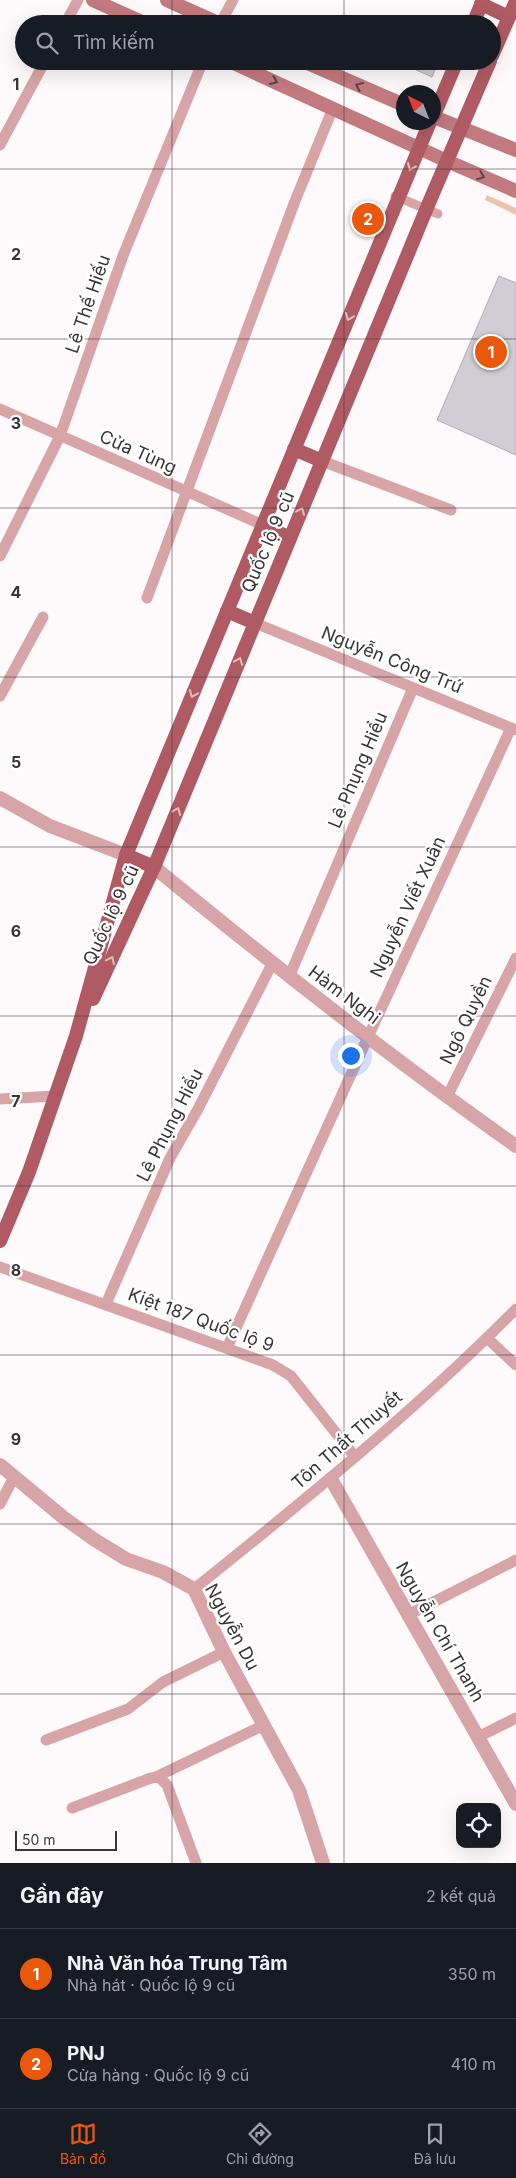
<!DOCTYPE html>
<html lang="vi">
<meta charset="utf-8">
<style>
body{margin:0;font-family:Inter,sans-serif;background:#20242c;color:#f1f3f6}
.controls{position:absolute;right:15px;bottom:15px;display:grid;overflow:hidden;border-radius:10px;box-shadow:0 5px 20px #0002}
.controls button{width:45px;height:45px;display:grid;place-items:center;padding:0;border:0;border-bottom:1px solid #363941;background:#171b24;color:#f1f3f6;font:25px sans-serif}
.compass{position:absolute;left:396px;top:85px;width:45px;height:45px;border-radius:50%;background:#171b24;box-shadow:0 5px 20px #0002;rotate:318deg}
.scale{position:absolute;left:15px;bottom:12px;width:102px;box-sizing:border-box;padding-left:5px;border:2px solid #393537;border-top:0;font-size:14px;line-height:18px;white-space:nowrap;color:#393537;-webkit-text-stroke:4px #fff;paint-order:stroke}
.you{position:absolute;left:350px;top:1055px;width:18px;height:18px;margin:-12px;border:4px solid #fff;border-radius:50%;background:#1a73e8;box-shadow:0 0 0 8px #1a73e833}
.badge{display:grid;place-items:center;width:32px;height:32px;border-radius:50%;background:#ea580c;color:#fff;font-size:16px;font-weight:700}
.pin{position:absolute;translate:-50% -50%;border:2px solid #fff;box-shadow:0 1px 5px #0006}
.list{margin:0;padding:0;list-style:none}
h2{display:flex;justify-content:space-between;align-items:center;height:65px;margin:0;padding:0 20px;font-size:21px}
h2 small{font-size:16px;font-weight:400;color:#9ea1a6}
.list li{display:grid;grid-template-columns:32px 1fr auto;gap:15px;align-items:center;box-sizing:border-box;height:90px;padding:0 20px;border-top:1px solid #363941}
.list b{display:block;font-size:19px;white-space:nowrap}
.list p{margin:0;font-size:16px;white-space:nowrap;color:#9ea1a6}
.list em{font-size:16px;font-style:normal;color:#9ea1a6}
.icon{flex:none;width:28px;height:28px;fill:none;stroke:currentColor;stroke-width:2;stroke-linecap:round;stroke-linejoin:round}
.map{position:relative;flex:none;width:516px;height:1863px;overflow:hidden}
.search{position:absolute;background:#171b24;box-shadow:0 5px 20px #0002;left:15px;right:15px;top:15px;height:55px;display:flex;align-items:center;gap:12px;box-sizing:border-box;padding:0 18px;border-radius:28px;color:#9ea1a6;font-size:19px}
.sheet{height:245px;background:#171b24}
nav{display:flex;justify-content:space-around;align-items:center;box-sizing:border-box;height:70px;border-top:1px solid #363941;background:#171b24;font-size:14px;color:#9ea1a6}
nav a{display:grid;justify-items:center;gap:2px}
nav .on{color:#ea580c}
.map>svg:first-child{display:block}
.green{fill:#edc3af}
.building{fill:#d2ccd5;stroke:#b2acb5}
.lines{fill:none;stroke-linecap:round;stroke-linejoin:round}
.pedestrian{stroke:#d7a5a8;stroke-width:9}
.minor{stroke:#d7a5a8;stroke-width:11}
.tertiary{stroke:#d7a5a8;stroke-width:14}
.secondary{stroke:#c27a7f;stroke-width:14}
.primary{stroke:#b05b63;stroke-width:14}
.oneway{stroke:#5b4649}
.oneway2{stroke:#dfbdc1}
.grid{fill:none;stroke:#393537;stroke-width:1;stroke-opacity:0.55}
.labels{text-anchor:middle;stroke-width:4.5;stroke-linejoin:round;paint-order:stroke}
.street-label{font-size:18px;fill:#393537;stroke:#fff}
.grid-label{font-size:16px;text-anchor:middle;font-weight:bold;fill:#393537;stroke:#fff;stroke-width:4.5;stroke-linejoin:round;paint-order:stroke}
</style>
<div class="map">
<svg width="516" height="1863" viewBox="0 0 516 1863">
<rect width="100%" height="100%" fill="#fefafc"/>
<polygon class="green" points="487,195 516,208 516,215 485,200"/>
<g class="building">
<polygon points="396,61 439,61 432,77"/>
<polygon points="499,276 516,283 516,455 437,420"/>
</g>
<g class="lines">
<polyline class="pedestrian" points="395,196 438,214"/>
<g class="minor">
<polyline points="65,24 78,0"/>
<polyline points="220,24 233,0"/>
<polyline points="0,145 45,61"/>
<polyline points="0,409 263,525"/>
<polyline points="322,461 451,510"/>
<polyline points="0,556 60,436 124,253 203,61"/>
<polyline points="147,598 295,201 333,108"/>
<polyline points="255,623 516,730"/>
<polyline points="0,696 43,617"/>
<polyline points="289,977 413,688"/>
<polyline points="447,1097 516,958"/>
<polyline points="0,1099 55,1096"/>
<polyline points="0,1267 273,1365 291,1376 355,1457"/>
<polyline points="106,1304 170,1158 198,1109 272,964"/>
<polyline points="487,1338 516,1365"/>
<polyline points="227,1348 368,1037 511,728"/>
<polyline points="0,1504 14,1477"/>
<path d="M 194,1589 C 305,1500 416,1410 516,1309"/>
<polyline points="408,1615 516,1560"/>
<polyline points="478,1737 516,1718"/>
<polyline points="46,1740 128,1709 163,1682 224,1652"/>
<polyline points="156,1777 264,1725"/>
<polyline points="72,1808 151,1778 159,1777 167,1785 196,1863"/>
</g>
<g class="tertiary">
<polyline points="0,798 50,826 126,855"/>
<path d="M 154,867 C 272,964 391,1058 516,1146"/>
<polyline points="0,1465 64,1518 95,1540 126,1559 163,1572 194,1589 224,1652 299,1790 323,1863"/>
<polyline points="331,1479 516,1804"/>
</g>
<g class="secondary">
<polyline points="93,0 146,24"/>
<polyline points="167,0 220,24"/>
<polyline points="229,61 447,161 516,191"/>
<polyline points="303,61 404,105"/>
<polyline points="434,117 516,150"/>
</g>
<g class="primary">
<polyline points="481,4 509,17"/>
<polyline points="473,24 483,0"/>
<polyline points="492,56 516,1"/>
<polyline points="434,115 457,61"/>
<polyline points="294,449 322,461"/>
<polyline points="263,525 290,538"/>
<polyline points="227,611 255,623"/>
<polyline points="126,855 154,867"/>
<polyline points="93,999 154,867 431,198 490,61"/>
<polyline points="0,1241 29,1172 76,1036 126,855 430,122"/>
</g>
</g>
<defs><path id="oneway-chevron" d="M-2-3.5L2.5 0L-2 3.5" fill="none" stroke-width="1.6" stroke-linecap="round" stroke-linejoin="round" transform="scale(1.25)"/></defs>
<g class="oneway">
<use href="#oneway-chevron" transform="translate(274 81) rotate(24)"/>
<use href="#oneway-chevron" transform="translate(359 86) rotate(-156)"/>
<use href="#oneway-chevron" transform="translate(481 176) rotate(22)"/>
</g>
<g class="oneway2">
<use href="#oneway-chevron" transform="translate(411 167) rotate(114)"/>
<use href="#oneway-chevron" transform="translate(349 317) rotate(112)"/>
<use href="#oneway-chevron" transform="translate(301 511) rotate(-67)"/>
<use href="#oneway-chevron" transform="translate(239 661) rotate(-68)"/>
<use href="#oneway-chevron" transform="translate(193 694) rotate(112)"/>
<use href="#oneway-chevron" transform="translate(177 811) rotate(-68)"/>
<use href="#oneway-chevron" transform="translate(111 960) rotate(-65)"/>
</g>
<path class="grid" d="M 172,0 L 172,24M 344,0 L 344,24M 172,61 L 172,1863M 344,61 L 344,1863M 0,169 L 516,169M 0,339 L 516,339M 0,508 L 516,508M 0,677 L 516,677M 0,847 L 516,847M 0,1016 L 516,1016M 0,1186 L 516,1186M 0,1355 L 516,1355M 0,1524 L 516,1524M 0,1694 L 516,1694"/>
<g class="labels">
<g class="street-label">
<text transform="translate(88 304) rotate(-71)" y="6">Lê Thế Hiếu</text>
<text transform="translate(138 452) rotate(24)" y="6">Cửa Tùng</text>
<text transform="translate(268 542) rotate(-67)" y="6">Quốc lộ 9 cũ</text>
<text transform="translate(392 660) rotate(22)" y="6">Nguyễn Công Trứ</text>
<text transform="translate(358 770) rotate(-67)" y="6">Lê Phụng Hiểu</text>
<text transform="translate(408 907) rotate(-65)" y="6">Nguyễn Viết Xuân</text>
<text transform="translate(111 915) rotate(-65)" y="6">Quốc lộ 9 cũ</text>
<text transform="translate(344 995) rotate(37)" y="6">Hàm Nghi</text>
<text transform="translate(466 1020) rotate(-64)" y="6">Ngô Quyền</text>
<text transform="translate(170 1125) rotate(-63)" y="6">Lê Phụng Hiểu</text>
<text transform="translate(201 1320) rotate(20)" y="6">Kiệt 187 Quốc lộ 9</text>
<text transform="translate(347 1440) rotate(-41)" y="6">Tôn Thất Thuyết</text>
<text transform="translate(232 1627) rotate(62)" y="6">Nguyễn Du</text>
<text transform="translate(440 1632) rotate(60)" y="6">Nguyễn Chí Thanh</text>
</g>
</g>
<g class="grid-label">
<text x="16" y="90">1</text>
<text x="16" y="260">2</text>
<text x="16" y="429">3</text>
<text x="16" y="598">4</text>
<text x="16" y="768">5</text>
<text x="16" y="937">6</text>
<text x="16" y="1107">7</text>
<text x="16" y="1276">8</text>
<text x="16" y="1445">9</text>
</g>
</svg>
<div class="controls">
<button><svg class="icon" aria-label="locate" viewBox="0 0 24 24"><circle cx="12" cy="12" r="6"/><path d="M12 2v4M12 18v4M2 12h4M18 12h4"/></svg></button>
</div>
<svg class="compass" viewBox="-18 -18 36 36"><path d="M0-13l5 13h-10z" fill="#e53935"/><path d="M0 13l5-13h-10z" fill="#9ea1a6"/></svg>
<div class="scale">50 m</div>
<div class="you"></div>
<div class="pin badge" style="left:491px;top:352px">1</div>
<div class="pin badge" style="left:368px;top:219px">2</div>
<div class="search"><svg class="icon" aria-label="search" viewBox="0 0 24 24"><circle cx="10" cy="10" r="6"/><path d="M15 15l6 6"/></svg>Tìm kiếm</div>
</div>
<section class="sheet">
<h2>Gần đây<small>2 kết quả</small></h2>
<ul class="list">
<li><span class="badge">1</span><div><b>Nhà Văn hóa Trung Tâm</b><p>Nhà hát · Quốc lộ 9 cũ</p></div><em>350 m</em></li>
<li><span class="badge">2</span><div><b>PNJ</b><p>Cửa hàng · Quốc lộ 9 cũ</p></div><em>410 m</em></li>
</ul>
</section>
<nav>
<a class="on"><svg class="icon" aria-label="map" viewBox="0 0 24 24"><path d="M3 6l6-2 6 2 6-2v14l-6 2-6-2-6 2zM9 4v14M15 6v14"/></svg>Bản đồ</a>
<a><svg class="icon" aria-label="directions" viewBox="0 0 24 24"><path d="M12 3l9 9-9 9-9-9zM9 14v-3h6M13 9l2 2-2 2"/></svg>Chỉ đường</a>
<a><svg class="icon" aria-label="saved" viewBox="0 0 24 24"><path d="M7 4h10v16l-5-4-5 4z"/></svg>Đã lưu</a>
</nav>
